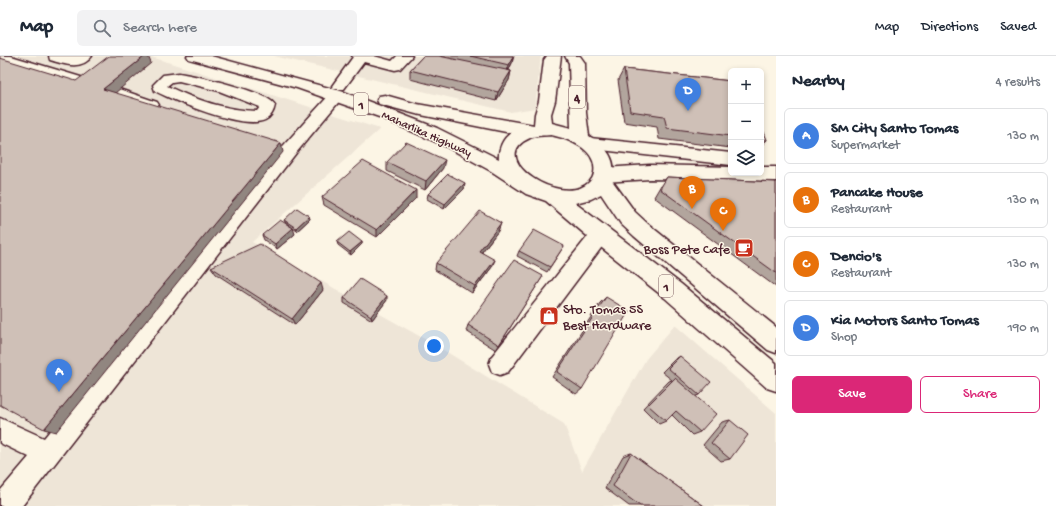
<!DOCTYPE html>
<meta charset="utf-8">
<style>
body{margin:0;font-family:"Gochi Hand",sans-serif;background:#f2f2f3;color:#1f2937}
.controls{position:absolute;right:12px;top:12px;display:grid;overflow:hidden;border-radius:6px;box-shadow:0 2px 6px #0003}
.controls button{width:36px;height:36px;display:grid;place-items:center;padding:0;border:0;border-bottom:1px solid #e0e1e3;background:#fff;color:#1f2937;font:20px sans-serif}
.you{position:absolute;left:434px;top:290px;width:14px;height:14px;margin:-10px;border:3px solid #fff;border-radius:50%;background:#1a73e8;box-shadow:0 0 0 6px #1a73e833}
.badge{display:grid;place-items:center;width:26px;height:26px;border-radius:50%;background:#db2777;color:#fff;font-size:13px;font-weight:700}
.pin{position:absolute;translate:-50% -33px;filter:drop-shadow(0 1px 2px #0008)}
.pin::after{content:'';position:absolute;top:21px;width:14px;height:12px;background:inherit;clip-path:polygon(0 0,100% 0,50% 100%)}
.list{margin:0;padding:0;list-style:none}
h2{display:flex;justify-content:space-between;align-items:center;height:52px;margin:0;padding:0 16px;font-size:17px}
h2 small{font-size:13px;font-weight:400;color:#747a83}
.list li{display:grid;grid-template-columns:26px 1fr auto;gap:12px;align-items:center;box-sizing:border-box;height:56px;margin:0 8px 8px;padding:0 8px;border:1px solid #e0e1e3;border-radius:6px}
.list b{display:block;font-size:15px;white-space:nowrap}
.list p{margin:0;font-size:13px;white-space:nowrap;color:#747a83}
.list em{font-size:13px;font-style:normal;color:#747a83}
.actions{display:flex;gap:8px;padding:12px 16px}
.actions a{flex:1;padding:9px 0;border:1px solid #db2777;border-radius:6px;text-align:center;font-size:14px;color:#db2777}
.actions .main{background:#db2777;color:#fff}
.icon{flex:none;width:22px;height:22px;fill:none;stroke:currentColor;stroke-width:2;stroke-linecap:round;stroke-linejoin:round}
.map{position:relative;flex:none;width:776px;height:450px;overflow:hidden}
header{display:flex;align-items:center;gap:24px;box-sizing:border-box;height:56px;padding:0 20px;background:#fff;border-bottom:1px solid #e0e1e3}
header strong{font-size:19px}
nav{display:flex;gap:22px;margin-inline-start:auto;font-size:14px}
.search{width:280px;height:36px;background:#f2f2f3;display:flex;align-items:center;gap:10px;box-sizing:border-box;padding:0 14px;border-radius:6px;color:#747a83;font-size:15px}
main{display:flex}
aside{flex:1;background:#fff}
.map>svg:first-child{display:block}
.built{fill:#eee5d7}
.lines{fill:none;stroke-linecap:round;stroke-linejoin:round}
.minor-casing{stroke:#4a1f2b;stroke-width:3}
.major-casing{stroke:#4a1f2b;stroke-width:3}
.highway-casing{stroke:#4a1f2b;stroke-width:3}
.minor{fill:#fcf5e5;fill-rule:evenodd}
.major{fill:#fcf5e5;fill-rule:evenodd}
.highway{fill:#fcf5e5;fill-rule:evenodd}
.wall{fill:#b2a59d;stroke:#4a1f2b}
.shaded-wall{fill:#918680;stroke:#4a1f2b}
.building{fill:#cfc0b7;stroke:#4a1f2b}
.labels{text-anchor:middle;stroke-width:3;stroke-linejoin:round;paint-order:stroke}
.far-street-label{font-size:12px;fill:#4a1f2b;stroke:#fcf5e5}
.shield{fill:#fcf5e5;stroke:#7f5f63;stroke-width:1}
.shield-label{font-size:13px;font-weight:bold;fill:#4a1f2b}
.poi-label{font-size:14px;fill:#4a1f2b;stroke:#fcf5e5;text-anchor:end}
</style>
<header>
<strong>Map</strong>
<div class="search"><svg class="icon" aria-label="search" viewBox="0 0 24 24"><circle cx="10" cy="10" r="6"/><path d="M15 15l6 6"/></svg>Search here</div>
<nav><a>Map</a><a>Directions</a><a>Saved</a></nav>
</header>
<main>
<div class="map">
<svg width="776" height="450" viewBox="0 0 776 450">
<rect width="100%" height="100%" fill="#fcf5e5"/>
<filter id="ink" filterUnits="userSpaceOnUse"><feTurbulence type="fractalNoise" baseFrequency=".025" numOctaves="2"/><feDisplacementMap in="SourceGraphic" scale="8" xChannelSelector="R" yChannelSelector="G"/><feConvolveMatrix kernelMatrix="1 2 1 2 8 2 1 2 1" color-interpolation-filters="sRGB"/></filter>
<g filter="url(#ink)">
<g class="built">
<polygon points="0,0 148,0 380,73 252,186 437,290 564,368 582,415 646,303 675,269 776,357 776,450 0,450"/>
<polygon points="274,0 541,0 535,52 511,56"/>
</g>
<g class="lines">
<defs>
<g id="minor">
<polygon points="0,0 11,0 94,25 96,28 94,31 84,31 0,5"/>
<path d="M 49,0 L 92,0 C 81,15 64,8 50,4 Z"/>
<polygon points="352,0 374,0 392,5 397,0 412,0 400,13 395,14 364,6 344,33 334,33 332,30 353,1"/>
<path d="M 179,17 C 197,20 267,35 275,49 C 274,55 271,61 265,64 C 243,74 176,46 155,35 L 153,29 L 163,19 ZM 179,25 L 219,35 L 260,51 L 257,55 C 225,54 196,44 167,30 L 172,26 Z"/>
<polygon points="116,32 157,46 159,49 157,52 152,54 111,40 109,37 111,34"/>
<polygon points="337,34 342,36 344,39 342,42 296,97 22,450 0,450 0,435 29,401 0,387 0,362 44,382 284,89 332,36"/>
<polygon points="600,172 607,174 609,179 607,184 508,316 500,319 492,316 489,308 492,300 593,174"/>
</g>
<g id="major">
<polygon points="590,82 731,97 731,109 584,92 581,88 584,84"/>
<polygon points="650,109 731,111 731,117 761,117 761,111 776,111 776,125 650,123 604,126 597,124 595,119 597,114 604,112"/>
</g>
<path id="highway" d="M 187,0 L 211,0 L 344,36 L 437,72 L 499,103 C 498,93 503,82 511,77 L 416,58 L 379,48 L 377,44 L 379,40 L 385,39 L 417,48 L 534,69 L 535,58 L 539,45 L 544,4 L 547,0 L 561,0 L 555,45 L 551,58 L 552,67 L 571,72 L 569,7 L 565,0 L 580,0 L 585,7 L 586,57 L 589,80 C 605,89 619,105 611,123 L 635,156 L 648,168 L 776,271 L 776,297 L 768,294 L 634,180 L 621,168 L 601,138 L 591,143 L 575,147 L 681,228 L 776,307 L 776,335 L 767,332 L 665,242 L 593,185 L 546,145 L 526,138 L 491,115 L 447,91 L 379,61 L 297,32 L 189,3 ZM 551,79 C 570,83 598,94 594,117 C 593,124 587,129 580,132 C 548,143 488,100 530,82 C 536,79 544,80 551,79 Z"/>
</defs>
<use href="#minor" class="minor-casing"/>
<use href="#major" class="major-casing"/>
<use href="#highway" class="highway-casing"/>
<use href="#minor" class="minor"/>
<use href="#major" class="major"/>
<use href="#highway" class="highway"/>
</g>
<g class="wall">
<polygon points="423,0 514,0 512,7 509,14 511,15 509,24 496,45 410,23 410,14"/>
<polygon points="624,13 731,25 731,92 659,83 657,71 624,66 618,24"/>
<polygon points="761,69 767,84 761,90"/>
<polygon points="387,106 443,112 425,134 387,115"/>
<polygon points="667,121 776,126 776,231 654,141 661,129"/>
<polygon points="465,127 464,133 444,153 427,143 428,138"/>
<polygon points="322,141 416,142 377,181 324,149"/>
<polygon points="309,160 310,163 297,175 285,166 284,164"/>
<polygon points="501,167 498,175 482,196 492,211 472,237 435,214 436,207"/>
<polygon points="295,178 277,193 264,184 262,179"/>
<polygon points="337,186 362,186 362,188 351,199 338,189"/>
<polygon points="564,190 547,216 517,200 519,195"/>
<polygon points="211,211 323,234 295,269 216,218"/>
<polygon points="543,220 496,294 466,275 468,269"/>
<polygon points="606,241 582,333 576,338 552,321 600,247"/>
<polygon points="344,242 387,244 372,264 344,247"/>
<polygon points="680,300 699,339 696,340 700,376 692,379 672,359 666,365 659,368 643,352 669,325 672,324 662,316 674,304"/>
<polygon points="730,364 730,403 721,405 703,389 722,366"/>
<polygon points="631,397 704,450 629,450 605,432 623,400"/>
</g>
<g class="shaded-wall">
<polygon points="145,0 148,0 151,7 109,42 103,33"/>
<polygon points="513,0 512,7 506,18 509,9"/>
<polygon points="511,15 509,24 496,45 498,36"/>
<polygon points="281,87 283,96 56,376 44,373"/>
<polygon points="445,104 443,112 425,134 426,125"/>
<polygon points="465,127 464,133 444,153 445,148"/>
<polygon points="416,134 416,142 377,181 377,174"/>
<polygon points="309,160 310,163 297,175 296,172"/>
<polygon points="501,167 498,175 477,202 479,195"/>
<polygon points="293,172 295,178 277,193 275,188"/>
<polygon points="362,186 362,188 351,199 350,196"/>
<polygon points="495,204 492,211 472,237 475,230"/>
<polygon points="321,227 323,234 295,269 292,263"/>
<polygon points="387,240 387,244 372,264 371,260"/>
</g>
<g class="building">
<polygon points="109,0 145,0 103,33 281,87 44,373 0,349 0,2 76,25"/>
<polygon points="423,0 439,0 511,15 498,36 410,14"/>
<polygon points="470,0 513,0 509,9"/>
<polygon points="624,13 731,25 731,80 667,72 664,60 630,55"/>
<polygon points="761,69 767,84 761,84"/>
<polygon points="406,86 445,104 426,125 387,106"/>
<polygon points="363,105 416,134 377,174 322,141"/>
<polygon points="448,118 465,127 445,148 428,138"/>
<polygon points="667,121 776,126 776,217 660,133"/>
<polygon points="297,152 309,160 296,172 284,164"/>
<polygon points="480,155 501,167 479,195 495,204 475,230 436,207"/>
<polygon points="280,164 293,172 275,188 262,179"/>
<polygon points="534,174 564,190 550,211 519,195"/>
<polygon points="349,176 362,186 350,196 337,186"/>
<polygon points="260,188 321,227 292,263 211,211"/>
<polygon points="514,204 543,220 499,289 468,269"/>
<polygon points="360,223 387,240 371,260 344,242"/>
<polygon points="606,241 629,255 582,333 557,316"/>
<polygon points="680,300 711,326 699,339 668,312"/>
<polygon points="675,322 716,358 700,376 676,355 666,365 648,349"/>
<polygon points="730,364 748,379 730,403 711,387"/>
<polygon points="631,397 704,450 640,450 613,430"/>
</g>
</g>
<defs>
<symbol id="cafe-square" viewBox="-11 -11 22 22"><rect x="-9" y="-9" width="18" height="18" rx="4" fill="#c8321e" stroke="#fcf5e5"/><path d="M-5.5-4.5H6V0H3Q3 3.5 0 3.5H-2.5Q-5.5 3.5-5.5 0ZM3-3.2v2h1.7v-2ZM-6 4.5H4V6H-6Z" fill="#fff"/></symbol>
<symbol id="shop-square" viewBox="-11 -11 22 22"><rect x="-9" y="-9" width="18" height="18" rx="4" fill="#c8321e" stroke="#fcf5e5"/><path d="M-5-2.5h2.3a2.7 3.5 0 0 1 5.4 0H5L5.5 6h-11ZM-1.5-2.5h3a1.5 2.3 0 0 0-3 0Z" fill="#fff"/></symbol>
</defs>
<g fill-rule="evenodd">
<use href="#cafe-square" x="733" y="181" width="22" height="22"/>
<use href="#shop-square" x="538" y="249" width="22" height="22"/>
</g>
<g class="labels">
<g class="far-street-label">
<text transform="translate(427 77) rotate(24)" y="4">Maharlika Highway</text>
</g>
<g class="shield">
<rect x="569" y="30" width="16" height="22" rx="3"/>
<rect x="354" y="37" width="14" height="22" rx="3"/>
<rect x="659" y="219" width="14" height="22" rx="3"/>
</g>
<g class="shield-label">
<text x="577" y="46">4</text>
<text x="361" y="53">1</text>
<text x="666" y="235">1</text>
</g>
<g class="poi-label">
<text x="730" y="197">Boss Pete Cafe</text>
<text x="563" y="257" text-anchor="start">Sto. Tomas 5S<tspan x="563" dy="16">Best Hardware</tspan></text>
</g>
</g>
</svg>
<div class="controls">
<button>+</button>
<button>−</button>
<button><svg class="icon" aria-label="layers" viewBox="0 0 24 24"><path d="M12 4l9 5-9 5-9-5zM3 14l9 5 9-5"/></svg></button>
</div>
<div class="you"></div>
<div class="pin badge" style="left:59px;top:336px;background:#3f7fe0">A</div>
<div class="pin badge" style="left:692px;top:153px;background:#e8710a">B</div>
<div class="pin badge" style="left:723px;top:175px;background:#e8710a">C</div>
<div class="pin badge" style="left:688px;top:55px;background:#3f7fe0">D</div>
</div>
<aside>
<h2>Nearby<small>4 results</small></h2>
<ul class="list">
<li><span class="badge" style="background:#3f7fe0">A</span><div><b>SM City Santo Tomas</b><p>Supermarket</p></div><em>130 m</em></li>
<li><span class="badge" style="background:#e8710a">B</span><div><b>Pancake House</b><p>Restaurant</p></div><em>130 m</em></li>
<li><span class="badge" style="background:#e8710a">C</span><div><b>Dencio's</b><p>Restaurant</p></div><em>130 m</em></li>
<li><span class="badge" style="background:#3f7fe0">D</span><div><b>Kia Motors Santo Tomas</b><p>Shop</p></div><em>190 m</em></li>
</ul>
<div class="actions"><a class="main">Save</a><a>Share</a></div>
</aside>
</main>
